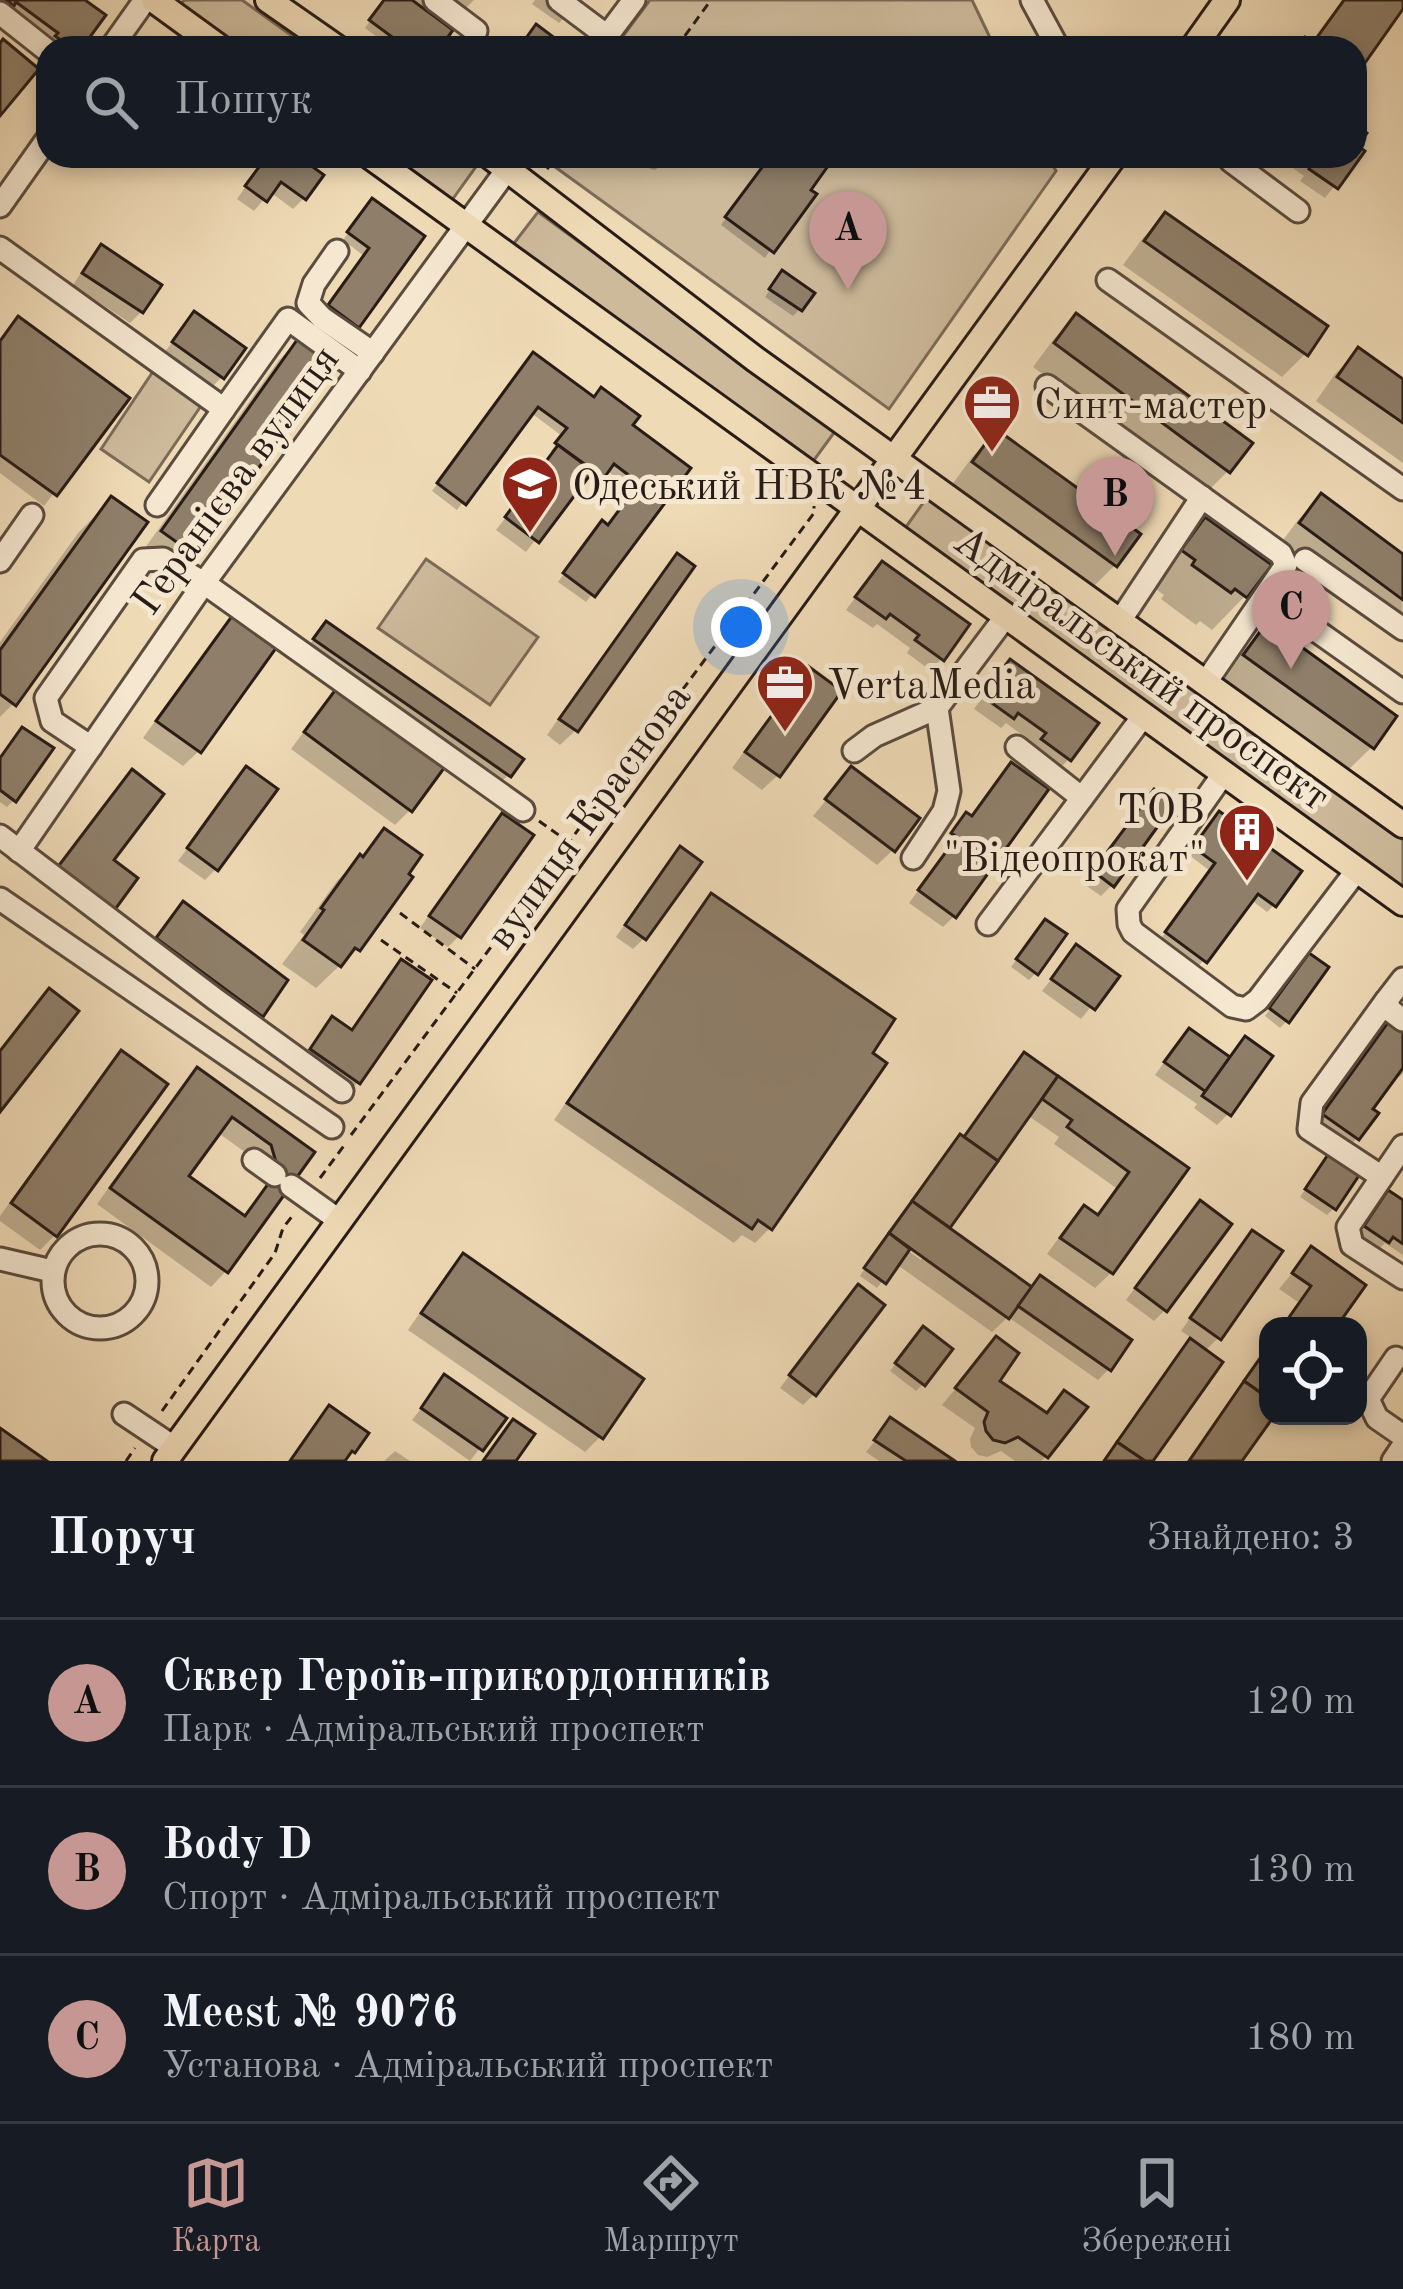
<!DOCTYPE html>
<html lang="uk">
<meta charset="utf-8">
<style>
body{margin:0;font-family:"Old Standard TT",serif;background:#20242c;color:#f1f3f6}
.controls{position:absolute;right:36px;bottom:36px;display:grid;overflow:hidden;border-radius:24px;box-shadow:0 6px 18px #0003}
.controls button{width:108px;height:108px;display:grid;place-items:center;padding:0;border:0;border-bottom:3px solid #363941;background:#171b24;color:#f1f3f6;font:60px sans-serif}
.you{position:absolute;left:741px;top:627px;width:42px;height:42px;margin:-30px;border:9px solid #fff;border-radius:50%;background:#1a73e8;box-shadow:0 0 0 18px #1a73e833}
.badge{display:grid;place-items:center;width:78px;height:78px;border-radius:50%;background:#c59692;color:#111;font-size:39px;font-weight:700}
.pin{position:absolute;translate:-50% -99px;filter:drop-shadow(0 3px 6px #0008)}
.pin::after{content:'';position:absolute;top:63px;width:42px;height:36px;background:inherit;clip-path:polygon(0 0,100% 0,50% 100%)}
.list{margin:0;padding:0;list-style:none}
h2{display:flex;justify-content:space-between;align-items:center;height:156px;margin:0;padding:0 48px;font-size:51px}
h2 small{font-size:39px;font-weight:400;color:#9ea1a6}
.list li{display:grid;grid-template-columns:78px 1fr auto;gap:36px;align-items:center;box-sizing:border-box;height:168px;padding:0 48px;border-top:3px solid #363941}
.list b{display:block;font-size:45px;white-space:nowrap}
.list p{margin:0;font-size:39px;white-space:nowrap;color:#9ea1a6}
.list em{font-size:39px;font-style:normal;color:#9ea1a6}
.icon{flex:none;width:66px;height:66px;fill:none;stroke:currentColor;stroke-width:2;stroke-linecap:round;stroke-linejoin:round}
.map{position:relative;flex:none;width:1403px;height:1461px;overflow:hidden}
.search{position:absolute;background:#171b24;box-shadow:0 6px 18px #0003;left:36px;right:36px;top:36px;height:132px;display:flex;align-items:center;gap:30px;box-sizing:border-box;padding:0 42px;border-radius:36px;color:#9ea1a6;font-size:45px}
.sheet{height:660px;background:#171b24}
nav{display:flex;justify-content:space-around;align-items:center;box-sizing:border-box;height:168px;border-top:3px solid #363941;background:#171b24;font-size:33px;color:#9ea1a6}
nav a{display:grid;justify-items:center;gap:6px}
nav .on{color:#c59692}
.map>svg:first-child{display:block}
.green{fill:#cdba9b;stroke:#7a6b59;stroke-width:3}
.shadow{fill:#0003;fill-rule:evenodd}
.building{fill:#8f7f6a;stroke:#281c17;stroke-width:3;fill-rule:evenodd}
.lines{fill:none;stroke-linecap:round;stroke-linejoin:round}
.minor-casing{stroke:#5a4c3f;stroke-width:27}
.major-casing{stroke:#281c17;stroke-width:30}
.path{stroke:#281c17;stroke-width:3;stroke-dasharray:9 6;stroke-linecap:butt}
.minor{stroke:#f5e7d0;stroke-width:21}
.major{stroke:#efdab6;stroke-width:24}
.labels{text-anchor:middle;stroke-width:10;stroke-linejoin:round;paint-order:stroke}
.poi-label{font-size:42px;fill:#281c17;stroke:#f5e7d0;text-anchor:start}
.street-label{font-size:42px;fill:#281c17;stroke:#f5e7d0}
</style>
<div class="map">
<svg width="1403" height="1461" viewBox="0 0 1403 1461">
<rect width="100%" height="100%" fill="#efdab6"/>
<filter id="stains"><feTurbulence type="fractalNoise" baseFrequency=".00167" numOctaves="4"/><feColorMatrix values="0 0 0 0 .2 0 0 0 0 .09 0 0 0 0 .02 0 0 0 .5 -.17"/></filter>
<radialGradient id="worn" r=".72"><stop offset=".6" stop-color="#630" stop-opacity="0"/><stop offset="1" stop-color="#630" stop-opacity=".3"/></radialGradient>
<g class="green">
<polygon points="184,0 242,0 309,48 227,48 176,11"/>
<polygon points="650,0 972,0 995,48 614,48"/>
<polygon points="377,156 459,156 475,168 447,207"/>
<polygon points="540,156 1048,156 1056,171 889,409"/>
<polygon points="538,212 836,430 809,467 508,251"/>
<polygon points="154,370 203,403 149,482 101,449"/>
<polygon points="928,496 1403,840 1403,894 901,534"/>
<polygon points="426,559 538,637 490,705 378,628"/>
</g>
<g class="shadow">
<polygon points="0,0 80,0 78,48 56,48 51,44 53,41 8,7 0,7"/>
<polygon points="385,0 407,0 412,4 414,0 474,0 446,28 436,48 392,48 365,28"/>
<polygon points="535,0 581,0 559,23 532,4"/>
<polygon points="1355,148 1361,152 1325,198 1300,181 1304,176 1276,156 1355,156"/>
<polygon points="267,156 293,156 304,198 293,209 270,192 254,211 237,199"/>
<polygon points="645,156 668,156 668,161 655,170 650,169 644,161"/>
<polygon points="779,156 831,156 765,258 721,225 762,169 773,165"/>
<polygon points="366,208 421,236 350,332 323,313 364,256 343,240"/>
<polygon points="1165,216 1305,354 1282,377 1123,265 1142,239"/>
<polygon points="101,248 158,285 141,312 130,323 73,285 90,259"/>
<polygon points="776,281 800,309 793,316 765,297"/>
<polygon points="194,315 222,377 211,388 163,354"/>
<polygon points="1076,317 1228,471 1205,494 1033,367 1053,340"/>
<polygon points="302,337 194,554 171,577 140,555 279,360"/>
<polygon points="0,342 125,399 44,506 0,473"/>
<polygon points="1359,351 1403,382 1403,463 1316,401 1335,374"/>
<polygon points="526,363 628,426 687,468 586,602 558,582 596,531 607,528 634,491 606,470 595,483 585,476 526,552 496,530 554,454 551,451 562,436 530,412 457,510 432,491"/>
<polygon points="996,433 1115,565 1092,588 951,486 973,456"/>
<polygon points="1321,497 1403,557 1402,639 1278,547 1298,520"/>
<polygon points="111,500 13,704 0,717 0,642 78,533"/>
<polygon points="1205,521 1245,596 1212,630 1200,621 1196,625 1161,599 1164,595 1150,585 1172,554"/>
<polygon points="677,557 576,730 560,745 547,735 662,572"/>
<polygon points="871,576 941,659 930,670 907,653 910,648 877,624 873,628 846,610"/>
<polygon points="232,620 199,751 183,766 143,738 217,635"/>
<polygon points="326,625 520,760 508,775 493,791 373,707 410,810 395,825 291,749 324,704 343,685 300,656"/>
<polygon points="1268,626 1393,717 1372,747 1348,770 1223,680 1245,649"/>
<polygon points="808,670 778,775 762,790 732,768 793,685"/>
<polygon points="999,674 1069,759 1058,770 1032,752 1037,746 1006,723 1001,728 974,709"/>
<polygon points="0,760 14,800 7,807 0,802"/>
<polygon points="851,770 893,850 877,865 813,816"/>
<polygon points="236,781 216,869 205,880 178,861"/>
<polygon points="1154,793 1112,885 1101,896 1084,884"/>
<polygon points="502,817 530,836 459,936 448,947 420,928 491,828"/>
<polygon points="970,819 954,916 943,927 909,903 948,850 942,846 956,827"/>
<polygon points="1213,822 1274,905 1267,912 1250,899 1198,967 1160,940 1210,871 1189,855"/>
<polygon points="384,832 357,949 316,988 282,964 304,935 300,932 337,881"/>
<polygon points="669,861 644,938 633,949 616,937"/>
<polygon points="711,897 770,1228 755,1243 742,1235 734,1243 554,1120 696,912"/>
<polygon points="183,905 261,1015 250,1026 147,950"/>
<polygon points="1039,929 1036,973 1029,980 1011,967"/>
<polygon points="1076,948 1115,977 1081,1019 1042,991"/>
<polygon points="401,962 358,1082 347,1093 301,1061 333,1020 350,1032 390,974"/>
<polygon points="1303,963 1287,1021 1280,1028 1265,1016"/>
<polygon points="1382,1031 1403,1035 1403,1073 1399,1077 1395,1074 1369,1110 1357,1138 1350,1145 1317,1122"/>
<polygon points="1245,1040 1228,1114 1217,1125 1194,1108 1197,1104 1155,1075 1178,1043 1228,1059"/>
<polygon points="122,1054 55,1235 40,1250 0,1221 0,1216 106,1069"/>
<polygon points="1025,1056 1184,1169 1111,1273 1095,1288 1047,1254 1069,1224 1084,1209 1096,1217 1116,1188 1054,1144 1059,1137 1027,1115 945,1229 1109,1369 1098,1380 1008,1317 992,1332 896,1264 877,1288 860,1276 886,1235 921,1260 924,1255 890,1230 949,1149 960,1138 962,1139 1014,1067"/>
<path d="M 198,1071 L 311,1153 L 226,1271 L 211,1287 L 97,1204 L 182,1086 ZM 217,1132 L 256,1160 L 268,1183 L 242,1218 L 185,1177 Z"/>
<polygon points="1324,1161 1334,1208 1327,1215 1300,1197"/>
<polygon points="1382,1201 1403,1204 1403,1255 1385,1243 1380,1248 1359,1234"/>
<polygon points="1189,1215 1165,1310 1154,1321 1126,1300"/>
<polygon points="1252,1234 1218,1338 1204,1352 1150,1461 1103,1461 1179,1353 1193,1339 1181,1331 1241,1245"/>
<polygon points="1311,1250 1333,1326 1281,1326 1298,1302 1279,1289"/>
<polygon points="464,1257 640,1380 600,1437 585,1452 408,1330 448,1272"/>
<polygon points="847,1299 814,1394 803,1405 780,1388"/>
<polygon points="916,1336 923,1384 916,1391 890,1371"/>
<polygon points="996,1340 996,1382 1044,1415 1064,1394 1046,1456 1041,1461 1015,1461 1001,1451 987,1457 978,1455 971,1447 970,1439 975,1428 942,1405"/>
<polygon points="1268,1345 1268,1416 1270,1416 1239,1461 1188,1461"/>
<polygon points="445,1378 502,1419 470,1461 412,1420"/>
<polygon points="891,1421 950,1461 879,1461 866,1452"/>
<polygon points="395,1451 410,1461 384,1461"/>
</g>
<g class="building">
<polygon points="6,0 85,0 106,15 82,48 72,48 55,36 58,33 16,2 14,6"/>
<polygon points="384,0 412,0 453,30 440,48 407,48 369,20"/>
<polygon points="1344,0 1403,0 1403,9 1355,77 1355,48 1297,48 1305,37 1313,43"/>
<polygon points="536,24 564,45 562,48 519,48"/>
<polygon points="3,39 39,69 0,116 0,43"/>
<polygon points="1355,124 1367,133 1358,146 1365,151 1338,189 1309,169 1313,163 1302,156 1355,156"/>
<polygon points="267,156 298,156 324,175 306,200 281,182 267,202 245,186"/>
<polygon points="778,156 835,156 811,190 817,194 774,253 725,217 769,158 774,162"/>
<polygon points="372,198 425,236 359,328 328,305 369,248 347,232"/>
<polygon points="1165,212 1328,326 1308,356 1144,241"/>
<polygon points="101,244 162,285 143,313 82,273"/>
<polygon points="782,270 815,293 802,311 769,289"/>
<polygon points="194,311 246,348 224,379 172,342"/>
<polygon points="1076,313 1253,443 1230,473 1054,343"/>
<polygon points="18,316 130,398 57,496 0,455 0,341"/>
<polygon points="302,333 337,358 196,556 161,531"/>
<polygon points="1358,347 1403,379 1403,423 1337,377"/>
<polygon points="533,352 594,397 601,387 640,416 633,425 691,468 595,597 563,573 602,520 608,525 639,483 614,464 604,478 558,445 555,443 567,428 538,407 466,505 437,483"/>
<polygon points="996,429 1141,534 1117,567 972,462"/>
<polygon points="558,445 593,471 539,543 505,517"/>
<polygon points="1321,493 1403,554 1403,600 1299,523"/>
<polygon points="111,496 148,522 16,706 0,694 0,650"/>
<polygon points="1205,517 1272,565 1247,598 1235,589 1231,593 1192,565 1195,560 1181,550"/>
<polygon points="677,553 695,566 578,732 559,719"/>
<polygon points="882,561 970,624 944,661 915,640 919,635 890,614 886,619 855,597"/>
<polygon points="232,616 276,648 201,753 156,721"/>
<polygon points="326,621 524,759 511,777 313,639"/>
<polygon points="1267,622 1397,716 1374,749 1243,655"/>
<polygon points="1010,659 1099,723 1071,761 1041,739 1046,733 1018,713 1014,719 982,696"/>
<polygon points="808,666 842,691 780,777 745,752"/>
<polygon points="339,685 447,764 412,812 304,732"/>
<polygon points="22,727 54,748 16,802 0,790 0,758"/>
<polygon points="1011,762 1049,789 956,918 918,890 957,837 951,833 966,812 972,816"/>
<polygon points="246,766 278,789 218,871 187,848"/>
<polygon points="851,766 920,818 895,852 825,799"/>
<polygon points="132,769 164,794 114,860 138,878 114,911 57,868"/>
<polygon points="1154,789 1174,804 1114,887 1093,871"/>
<polygon points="1219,811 1302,871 1276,907 1258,894 1207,963 1165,932 1215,863 1193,847"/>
<polygon points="502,813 534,835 461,938 429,916"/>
<polygon points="384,828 422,855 409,874 413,877 360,951 355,948 341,967 303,940 324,910 321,908 360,854 363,857"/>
<polygon points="680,846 702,862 646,940 625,925"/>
<polygon points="711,893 895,1019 873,1053 887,1063 772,1230 758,1220 752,1229 567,1103"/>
<polygon points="183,901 288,980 263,1017 156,938"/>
<polygon points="1045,919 1067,934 1038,975 1016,959"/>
<polygon points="1076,944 1120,976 1095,1010 1051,979"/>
<polygon points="1309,953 1329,967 1289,1023 1269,1008"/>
<polygon points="401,959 432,980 360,1084 310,1049 332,1016 352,1030"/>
<polygon points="49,988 79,1011 0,1112 0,1051"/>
<polygon points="1389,1021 1403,1031 1403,1068 1373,1109 1379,1113 1359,1140 1322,1114"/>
<polygon points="1189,1028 1230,1057 1206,1092 1164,1062"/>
<polygon points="1245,1036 1273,1056 1231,1116 1202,1096"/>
<polygon points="121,1050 168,1084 57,1237 11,1203"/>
<polygon points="1024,1052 1058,1076 998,1161 964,1137"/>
<path d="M 197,1067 L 315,1152 L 228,1273 L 110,1188 ZM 232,1117 L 271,1145 L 276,1162 L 281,1166 L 245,1216 L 189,1176 Z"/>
<polygon points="1058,1076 1189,1168 1113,1274 1060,1238 1084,1205 1098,1215 1129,1172 1067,1127 1072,1120 1042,1099"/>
<polygon points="960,1134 998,1161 950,1228 912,1201"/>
<polygon points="1331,1150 1362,1171 1336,1210 1305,1189"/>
<polygon points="1388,1190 1403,1200 1403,1244 1393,1237 1389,1243 1364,1226"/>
<polygon points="1200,1200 1232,1224 1167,1312 1135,1288"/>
<polygon points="912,1201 1032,1287 1009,1319 889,1233"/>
<polygon points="1252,1230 1283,1251 1221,1340 1190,1318"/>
<polygon points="889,1233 910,1249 886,1284 864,1268"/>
<polygon points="1311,1246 1366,1285 1337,1326 1283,1326 1311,1286 1292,1273"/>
<polygon points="463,1253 644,1379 603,1439 421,1313"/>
<polygon points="1040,1275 1132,1340 1111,1371 1018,1306"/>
<polygon points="858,1284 885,1305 816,1396 789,1375"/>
<polygon points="923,1326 953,1349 925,1386 895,1363"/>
<polygon points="996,1336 1019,1353 1000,1381 1047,1413 1064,1390 1088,1407 1048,1458 1018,1437 1005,1443 993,1440 986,1431 984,1422 988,1412 955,1388"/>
<polygon points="1190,1338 1223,1362 1153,1461 1145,1461 1117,1442"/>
<polygon points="1268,1347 1268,1398 1244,1381"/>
<polygon points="444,1374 507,1418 483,1451 421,1408"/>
<polygon points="1244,1381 1268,1398 1268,1416 1274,1416 1242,1461 1189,1461"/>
<polygon points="329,1405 369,1433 355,1453 352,1451 345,1461 290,1461"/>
<polygon points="890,1417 955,1461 906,1461 874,1440"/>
<polygon points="513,1419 535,1434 516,1461 483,1461"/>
<polygon points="0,1428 47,1461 0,1461"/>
<polygon points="1117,1442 1145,1461 1104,1461"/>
</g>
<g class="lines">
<defs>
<g id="minor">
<polyline points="435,0 476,31"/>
<polyline points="559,0 607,36"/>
<polyline points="1032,0 1058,48"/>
<polyline points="0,13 48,51"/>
<polyline points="111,48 145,0"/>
<polyline points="598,48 634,0"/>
<polyline points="1230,156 1231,161 1298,211"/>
<polyline points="0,206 48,138"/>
<polyline points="0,248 224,409 288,319 360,371"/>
<polyline points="337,251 314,284 308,303 322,318 373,353"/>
<polyline points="1108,280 1403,489"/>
<polyline points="1047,386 1281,554 1286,565 1206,682"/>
<polyline points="157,505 224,409"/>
<polyline points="1305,560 1403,629"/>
<polyline points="0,561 32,515"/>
<polyline points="1266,595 1403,692"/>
<polyline points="1120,621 1202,497"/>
<polyline points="91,747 52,721 46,698 143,560 163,559 204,583 523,810"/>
<polyline points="1017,747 1082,798"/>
<polyline points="854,751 874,736 937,708"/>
<polyline points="1224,773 1128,909 1129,924 1133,932 1232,1006 1246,1009 1258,1000 1357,870"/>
<polyline points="0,836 215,999 342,1091"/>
<polyline points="19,851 204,583 517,156"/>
<polyline points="913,858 944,811 949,791 937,708 1006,616"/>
<polyline points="0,899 332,1127"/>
<polyline points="988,924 1144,715"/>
<polyline points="1403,979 1386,1001 1391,1011 1403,1020"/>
<polyline points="1403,1146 1348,1227 1352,1245 1403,1278"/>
<polyline points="254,1160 275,1175"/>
<polyline points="1382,1177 1309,1129 1312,1103 1386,1001"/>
<polyline points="291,1186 340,1221"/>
<circle cx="100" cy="1281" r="47"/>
<polyline points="0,1259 52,1271"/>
<polyline points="1396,1358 1368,1399 1377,1418 1403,1436"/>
<polyline points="124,1414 175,1448"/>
<polyline points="1393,1461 1403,1446"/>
</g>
<g id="major">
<polyline points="154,0 220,48"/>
<polyline points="268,0 337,48"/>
<polyline points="1193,48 1227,0"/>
<polyline points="370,156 1403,903"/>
<polyline points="490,156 755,359 1403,825"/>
<polyline points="165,1461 1114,156"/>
</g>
</defs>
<use href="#minor" class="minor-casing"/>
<use href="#major" class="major-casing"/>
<g class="path">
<polyline points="676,48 711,0"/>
<polyline points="547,169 557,156"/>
<polyline points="972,402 980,408"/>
<polyline points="539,821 570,843"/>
<polyline points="400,913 475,969"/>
<polyline points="381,940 457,993"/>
<polyline points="351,1135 814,513 814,506"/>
<polyline points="320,1178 346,1143"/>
<polyline points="162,1411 275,1253 283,1228 293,1215"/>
<polyline points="126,1461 135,1448"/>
</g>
<use href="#minor" class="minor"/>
<use href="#major" class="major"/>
</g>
<defs>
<symbol id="office-pin" viewBox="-11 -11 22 30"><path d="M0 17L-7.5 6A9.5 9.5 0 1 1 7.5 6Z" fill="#8f2418" stroke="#f5e7d0"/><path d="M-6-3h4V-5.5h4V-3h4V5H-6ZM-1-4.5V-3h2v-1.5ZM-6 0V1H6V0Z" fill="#fff"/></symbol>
<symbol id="school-pin" viewBox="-11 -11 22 30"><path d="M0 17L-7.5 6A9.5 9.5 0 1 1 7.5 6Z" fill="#8f2418" stroke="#f5e7d0"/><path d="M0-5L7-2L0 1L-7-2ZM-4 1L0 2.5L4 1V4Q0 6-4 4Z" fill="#fff"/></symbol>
<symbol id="building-pin" viewBox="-11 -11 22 30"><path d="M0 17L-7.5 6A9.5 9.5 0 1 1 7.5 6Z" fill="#8f2418" stroke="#f5e7d0"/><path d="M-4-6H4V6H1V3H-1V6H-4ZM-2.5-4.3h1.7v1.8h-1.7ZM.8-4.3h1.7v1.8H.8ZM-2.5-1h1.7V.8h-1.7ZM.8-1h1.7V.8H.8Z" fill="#fff"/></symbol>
</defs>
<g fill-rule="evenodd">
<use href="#office-pin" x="959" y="370" width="66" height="90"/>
<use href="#school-pin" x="497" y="451" width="66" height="90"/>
<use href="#office-pin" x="752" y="650" width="66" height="90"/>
<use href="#building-pin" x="1214" y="799" width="66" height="90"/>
</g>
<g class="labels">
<g class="poi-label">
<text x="1034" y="418">Синт-мастер</text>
<text x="572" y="499">Одеський НВК №4</text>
<text x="827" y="698">VertaMedia</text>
<text x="1205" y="823" text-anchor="end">ТОВ<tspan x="1205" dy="48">"Відеопрокат"</tspan></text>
</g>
<g class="street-label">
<text transform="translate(234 479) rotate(-54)" y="15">Геранієва вулиця</text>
<text transform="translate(1143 667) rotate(36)" y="15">Адміральський проспект</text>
<text transform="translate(587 815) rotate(-54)" y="15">вулиця Краснова</text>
</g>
</g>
<rect width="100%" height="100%" filter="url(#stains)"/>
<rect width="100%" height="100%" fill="url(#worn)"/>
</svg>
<div class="controls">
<button><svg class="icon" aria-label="locate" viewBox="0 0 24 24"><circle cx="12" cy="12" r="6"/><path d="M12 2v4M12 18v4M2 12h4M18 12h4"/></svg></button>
</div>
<div class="you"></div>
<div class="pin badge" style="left:848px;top:290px">A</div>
<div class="pin badge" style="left:1115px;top:556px">B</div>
<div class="pin badge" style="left:1291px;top:669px">C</div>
<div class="search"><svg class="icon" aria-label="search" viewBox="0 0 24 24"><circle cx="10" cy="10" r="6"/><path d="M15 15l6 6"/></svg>Пошук</div>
</div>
<section class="sheet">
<h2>Поруч<small>Знайдено: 3</small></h2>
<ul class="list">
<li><span class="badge">A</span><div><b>Сквер Героїв-прикордонників</b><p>Парк · Адміральський проспект</p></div><em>120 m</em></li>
<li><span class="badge">B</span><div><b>Body D</b><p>Спорт · Адміральський проспект</p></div><em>130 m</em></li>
<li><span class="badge">C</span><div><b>Meest № 9076</b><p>Установа · Адміральський проспект</p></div><em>180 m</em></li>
</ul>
</section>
<nav>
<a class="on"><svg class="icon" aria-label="map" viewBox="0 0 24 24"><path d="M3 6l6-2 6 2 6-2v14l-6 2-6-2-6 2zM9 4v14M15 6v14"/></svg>Карта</a>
<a><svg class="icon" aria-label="directions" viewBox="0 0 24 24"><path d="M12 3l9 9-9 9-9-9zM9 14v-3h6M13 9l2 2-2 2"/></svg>Маршрут</a>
<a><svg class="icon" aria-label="saved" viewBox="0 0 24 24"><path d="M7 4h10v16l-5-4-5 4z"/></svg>Збережені</a>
</nav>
